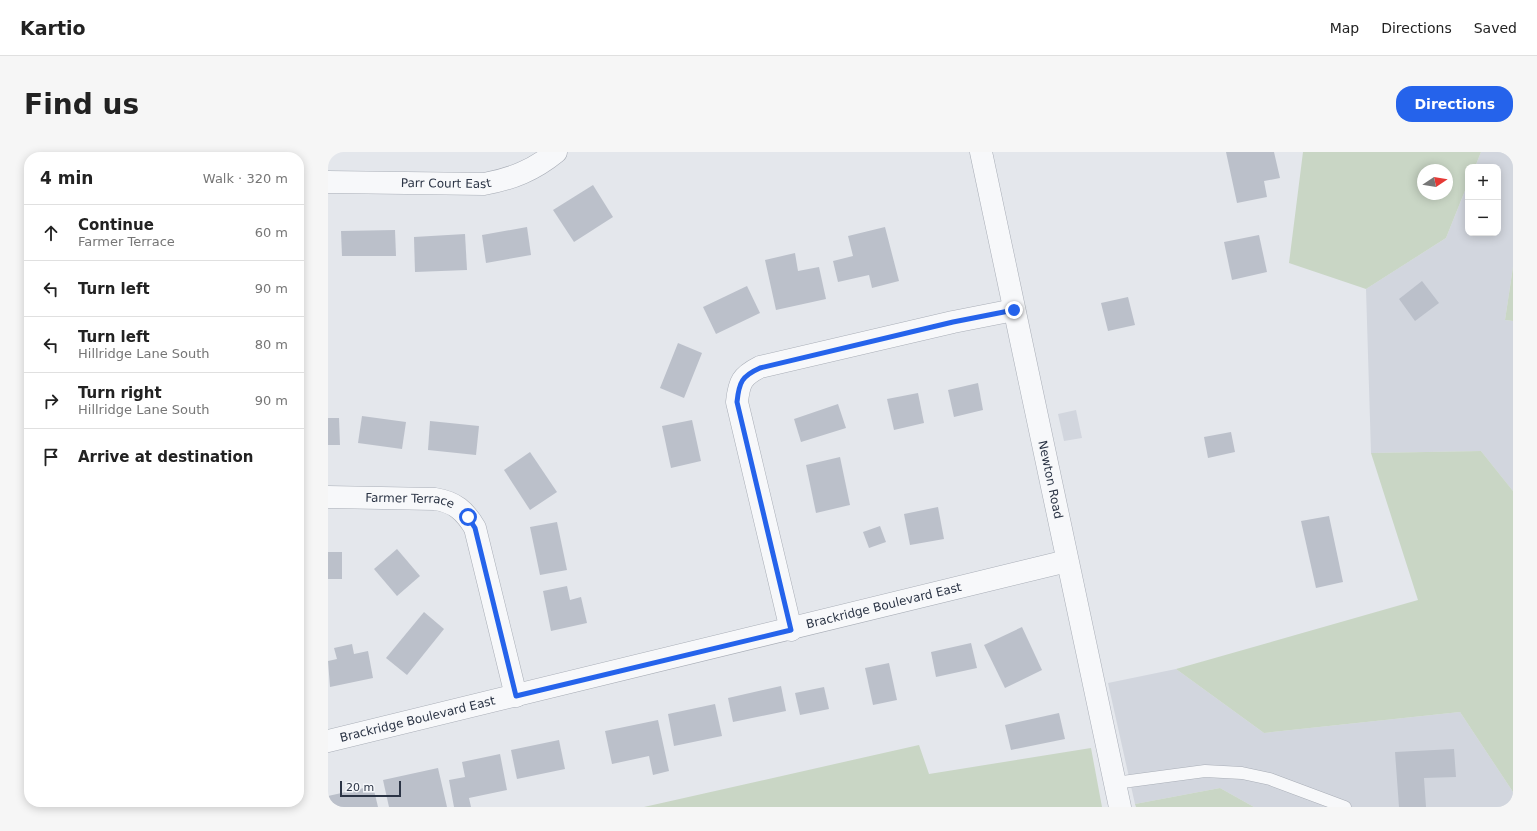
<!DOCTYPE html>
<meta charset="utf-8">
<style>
body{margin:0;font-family:"DejaVu Sans",sans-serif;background:#f6f6f6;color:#222}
.controls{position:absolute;right:12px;top:12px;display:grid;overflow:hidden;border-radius:8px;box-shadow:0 2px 10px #0003}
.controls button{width:36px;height:36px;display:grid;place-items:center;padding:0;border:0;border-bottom:1px solid #e0e0e0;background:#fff;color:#222;font:20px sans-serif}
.compass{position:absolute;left:1089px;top:12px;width:36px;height:36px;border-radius:50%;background:#fff;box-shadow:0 2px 10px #0003;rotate:78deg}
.scale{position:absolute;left:12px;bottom:10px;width:61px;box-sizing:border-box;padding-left:4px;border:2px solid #2b3445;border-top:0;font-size:11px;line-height:14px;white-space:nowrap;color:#2b3445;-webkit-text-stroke:3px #f4f6f9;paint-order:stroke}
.stop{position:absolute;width:12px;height:12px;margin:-9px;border:3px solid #2563eb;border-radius:50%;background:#fff}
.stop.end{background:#2563eb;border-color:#fff;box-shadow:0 1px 4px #0008}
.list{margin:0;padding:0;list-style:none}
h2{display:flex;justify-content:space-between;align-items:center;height:52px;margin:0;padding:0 16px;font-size:17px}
h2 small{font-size:13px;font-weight:400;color:#767676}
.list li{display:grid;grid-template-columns:26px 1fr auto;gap:12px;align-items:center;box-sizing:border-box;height:56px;padding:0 16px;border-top:1px solid #e0e0e0}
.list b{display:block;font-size:15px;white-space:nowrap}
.list p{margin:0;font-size:13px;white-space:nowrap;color:#767676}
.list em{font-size:13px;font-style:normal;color:#767676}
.icon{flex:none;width:22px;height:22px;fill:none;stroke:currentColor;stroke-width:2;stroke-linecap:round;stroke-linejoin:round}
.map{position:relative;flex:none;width:1185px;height:655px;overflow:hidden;border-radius:16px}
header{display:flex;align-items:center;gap:24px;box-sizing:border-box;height:56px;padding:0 20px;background:#fff;border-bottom:1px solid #e0e0e0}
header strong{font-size:19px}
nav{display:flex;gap:22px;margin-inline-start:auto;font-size:14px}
.intro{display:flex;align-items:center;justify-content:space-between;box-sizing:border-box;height:96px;padding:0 24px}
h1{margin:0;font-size:28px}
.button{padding:10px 18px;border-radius:16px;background:#2563eb;color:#fff;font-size:14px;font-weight:700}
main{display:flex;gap:24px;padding:0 24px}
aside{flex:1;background:#fff;border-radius:16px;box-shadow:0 2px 10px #0003}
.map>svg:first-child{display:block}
.built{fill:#d2d6de}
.green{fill:#c9d6c5;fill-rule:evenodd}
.building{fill:#bbc0ca}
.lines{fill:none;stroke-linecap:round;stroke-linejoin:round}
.lane-casing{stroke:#a9aeb7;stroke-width:13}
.street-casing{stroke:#a9aeb7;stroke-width:23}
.lane{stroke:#f7f8fa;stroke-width:12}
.street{stroke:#f7f8fa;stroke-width:22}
.route{stroke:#2563eb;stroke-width:5}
.labels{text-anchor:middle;stroke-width:3;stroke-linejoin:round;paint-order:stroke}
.street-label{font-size:12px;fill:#2b3445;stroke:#f4f6f9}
</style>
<header>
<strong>Kartio</strong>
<nav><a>Map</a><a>Directions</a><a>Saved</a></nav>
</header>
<div class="intro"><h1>Find us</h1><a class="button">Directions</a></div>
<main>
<aside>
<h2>4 min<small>Walk · 320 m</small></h2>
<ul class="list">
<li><svg class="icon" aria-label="ahead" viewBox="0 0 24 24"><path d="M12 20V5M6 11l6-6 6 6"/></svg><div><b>Continue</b><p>Farmer Terrace</p></div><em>60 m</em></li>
<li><svg class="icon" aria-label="left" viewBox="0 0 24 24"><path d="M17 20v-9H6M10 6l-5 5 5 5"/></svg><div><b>Turn left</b></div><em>90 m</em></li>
<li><svg class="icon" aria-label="left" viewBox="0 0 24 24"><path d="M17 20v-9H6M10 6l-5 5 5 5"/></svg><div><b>Turn left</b><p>Hillridge Lane South</p></div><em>80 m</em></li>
<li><svg class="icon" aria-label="right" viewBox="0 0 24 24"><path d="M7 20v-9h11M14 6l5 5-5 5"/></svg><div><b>Turn right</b><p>Hillridge Lane South</p></div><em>90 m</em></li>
<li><svg class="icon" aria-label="arrive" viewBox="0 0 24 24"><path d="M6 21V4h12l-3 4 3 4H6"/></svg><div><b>Arrive at destination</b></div></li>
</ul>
</aside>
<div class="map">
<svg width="1185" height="655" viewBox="0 0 1185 655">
<rect width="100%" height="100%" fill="#e4e7ec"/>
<g class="built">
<polygon points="1153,0 1185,0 1185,115 1177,168 1185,169 1185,339 1153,299 1043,301 1038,137 1118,86 1140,31 1140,81 1170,81 1170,15 1147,15"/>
<polygon points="748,258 754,286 736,289 730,262"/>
<polygon points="848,517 936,581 1132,560 1185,640 1185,655 926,655 892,636 807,652 780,531"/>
</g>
<g class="green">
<path d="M 975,0 L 1153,0 L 1147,15 L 1140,15 L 1140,31 L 1118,86 L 1038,137 L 961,111 ZM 1095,18 L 1119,18 L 1119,42 L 1095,42 Z"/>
<polygon points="1185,115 1185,169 1177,168"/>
<polygon points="1153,299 1185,339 1185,640 1132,560 936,581 848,517 1090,448 1043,301"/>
<polygon points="591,593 601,622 763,596 774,655 316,655"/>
<polygon points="892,636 926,655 808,655 807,652"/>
</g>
<g class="building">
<polygon points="898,0 946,0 952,26 936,29 939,45 909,51"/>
<polygon points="265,33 285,65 246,90 225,58"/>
<polygon points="199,75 203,103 158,111 154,83"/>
<polygon points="557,75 571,129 544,136 541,123 510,130 505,109 525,104 520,84"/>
<polygon points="67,78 68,104 14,104 13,79"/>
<polygon points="137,82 139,118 87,120 86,85"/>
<polygon points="931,83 939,120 904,128 896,90"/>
<polygon points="467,101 470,119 491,115 498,147 448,158 437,108"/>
<polygon points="1094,129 1111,151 1087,169 1071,147"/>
<polygon points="419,134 432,161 388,182 375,155"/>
<polygon points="800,145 807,173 780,179 773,151"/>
<polygon points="350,191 374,201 356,246 332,236"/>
<polygon points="650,231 655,258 626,265 620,238"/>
<polygon points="590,241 596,271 566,278 559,247"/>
<polygon points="510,252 518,276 473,290 466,267"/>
<polygon points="34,264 78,270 74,297 30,291"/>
<polygon points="0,266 11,266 12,293 0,293"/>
<polygon points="364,268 373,309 343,316 334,274"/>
<polygon points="102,269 151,274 148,303 100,298"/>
<polygon points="903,280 907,300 880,306 876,285"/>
<polygon points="202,300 229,340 202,358 176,318"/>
<polygon points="512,305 522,353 488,361 478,313"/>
<polygon points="610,355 616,387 582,393 576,362"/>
<polygon points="1001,364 1015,430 988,436 973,369"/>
<polygon points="229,370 239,418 212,423 202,375"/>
<polygon points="552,374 558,390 541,396 535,380"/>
<polygon points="69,397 92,424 69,444 46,417"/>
<rect x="0" y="400" width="14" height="27"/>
<polygon points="239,434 242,448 253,445 259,471 223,479 215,439"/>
<polygon points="96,460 116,477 79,523 58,506"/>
<polygon points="694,475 714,518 677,536 656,493"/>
<polygon points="643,491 649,516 608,525 603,500"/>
<polygon points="24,492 26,502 40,499 45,526 2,535 0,509 9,507 6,496"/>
<polygon points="561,511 569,548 545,553 537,516"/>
<polygon points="453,534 458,559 405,570 400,546"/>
<polygon points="496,535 501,557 472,563 467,541"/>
<polygon points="387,552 394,584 346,594 340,562"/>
<polygon points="731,561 737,587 683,598 677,573"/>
<polygon points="330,568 341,619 325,623 321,604 284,612 277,579"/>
<polygon points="231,588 237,617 189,627 183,598"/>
<polygon points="1126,597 1128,625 1096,626 1098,655 1071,655 1067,600"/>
<polygon points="172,602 179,638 141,646 143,655 126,655 121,628 137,625 134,610"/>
<polygon points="110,616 119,655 61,655 55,628"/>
<polygon points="45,634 50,655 0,655 0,644"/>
</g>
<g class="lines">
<defs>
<polyline id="lane" points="787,631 877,619 914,621 942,627 1017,655"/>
<g id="street">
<path id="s1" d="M 653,0 L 792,655"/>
<path id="s2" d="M 0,30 L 156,32 C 184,27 206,18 228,0"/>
<path id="s3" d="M 0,345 L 107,347 C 127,350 137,359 147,376 L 188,544"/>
<path d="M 463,478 L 409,250 C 411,230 414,224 432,215 L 625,170 L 686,158"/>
<path id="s4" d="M 0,589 L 739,409"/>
</g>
</defs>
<use href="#lane" class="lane-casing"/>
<use href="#street" class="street-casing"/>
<use href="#lane" class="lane"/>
<use href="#street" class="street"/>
</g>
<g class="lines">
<path class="route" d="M 140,365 L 147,376 L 188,544 L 463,478 L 409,250 C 411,230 414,224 432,216 L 625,170 L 686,158"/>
</g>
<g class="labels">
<g class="street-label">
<text dy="4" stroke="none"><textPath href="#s2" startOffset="118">Parr Court East</textPath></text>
<text dy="4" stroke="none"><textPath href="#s1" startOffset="335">Newton Road</textPath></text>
<text dy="4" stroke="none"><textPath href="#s3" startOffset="82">Farmer Terrace</textPath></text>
<text dy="4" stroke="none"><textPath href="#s4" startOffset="572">Brackridge Boulevard East</textPath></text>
<text dy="4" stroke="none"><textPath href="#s4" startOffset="92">Brackridge Boulevard East</textPath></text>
</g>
</g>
</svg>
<div class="controls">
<button>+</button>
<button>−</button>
</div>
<svg class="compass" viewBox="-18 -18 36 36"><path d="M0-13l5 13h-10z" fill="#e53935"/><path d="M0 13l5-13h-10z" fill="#767676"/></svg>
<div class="scale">20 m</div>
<div class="stop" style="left:140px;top:365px"></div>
<div class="stop end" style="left:686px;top:158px"></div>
</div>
</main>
